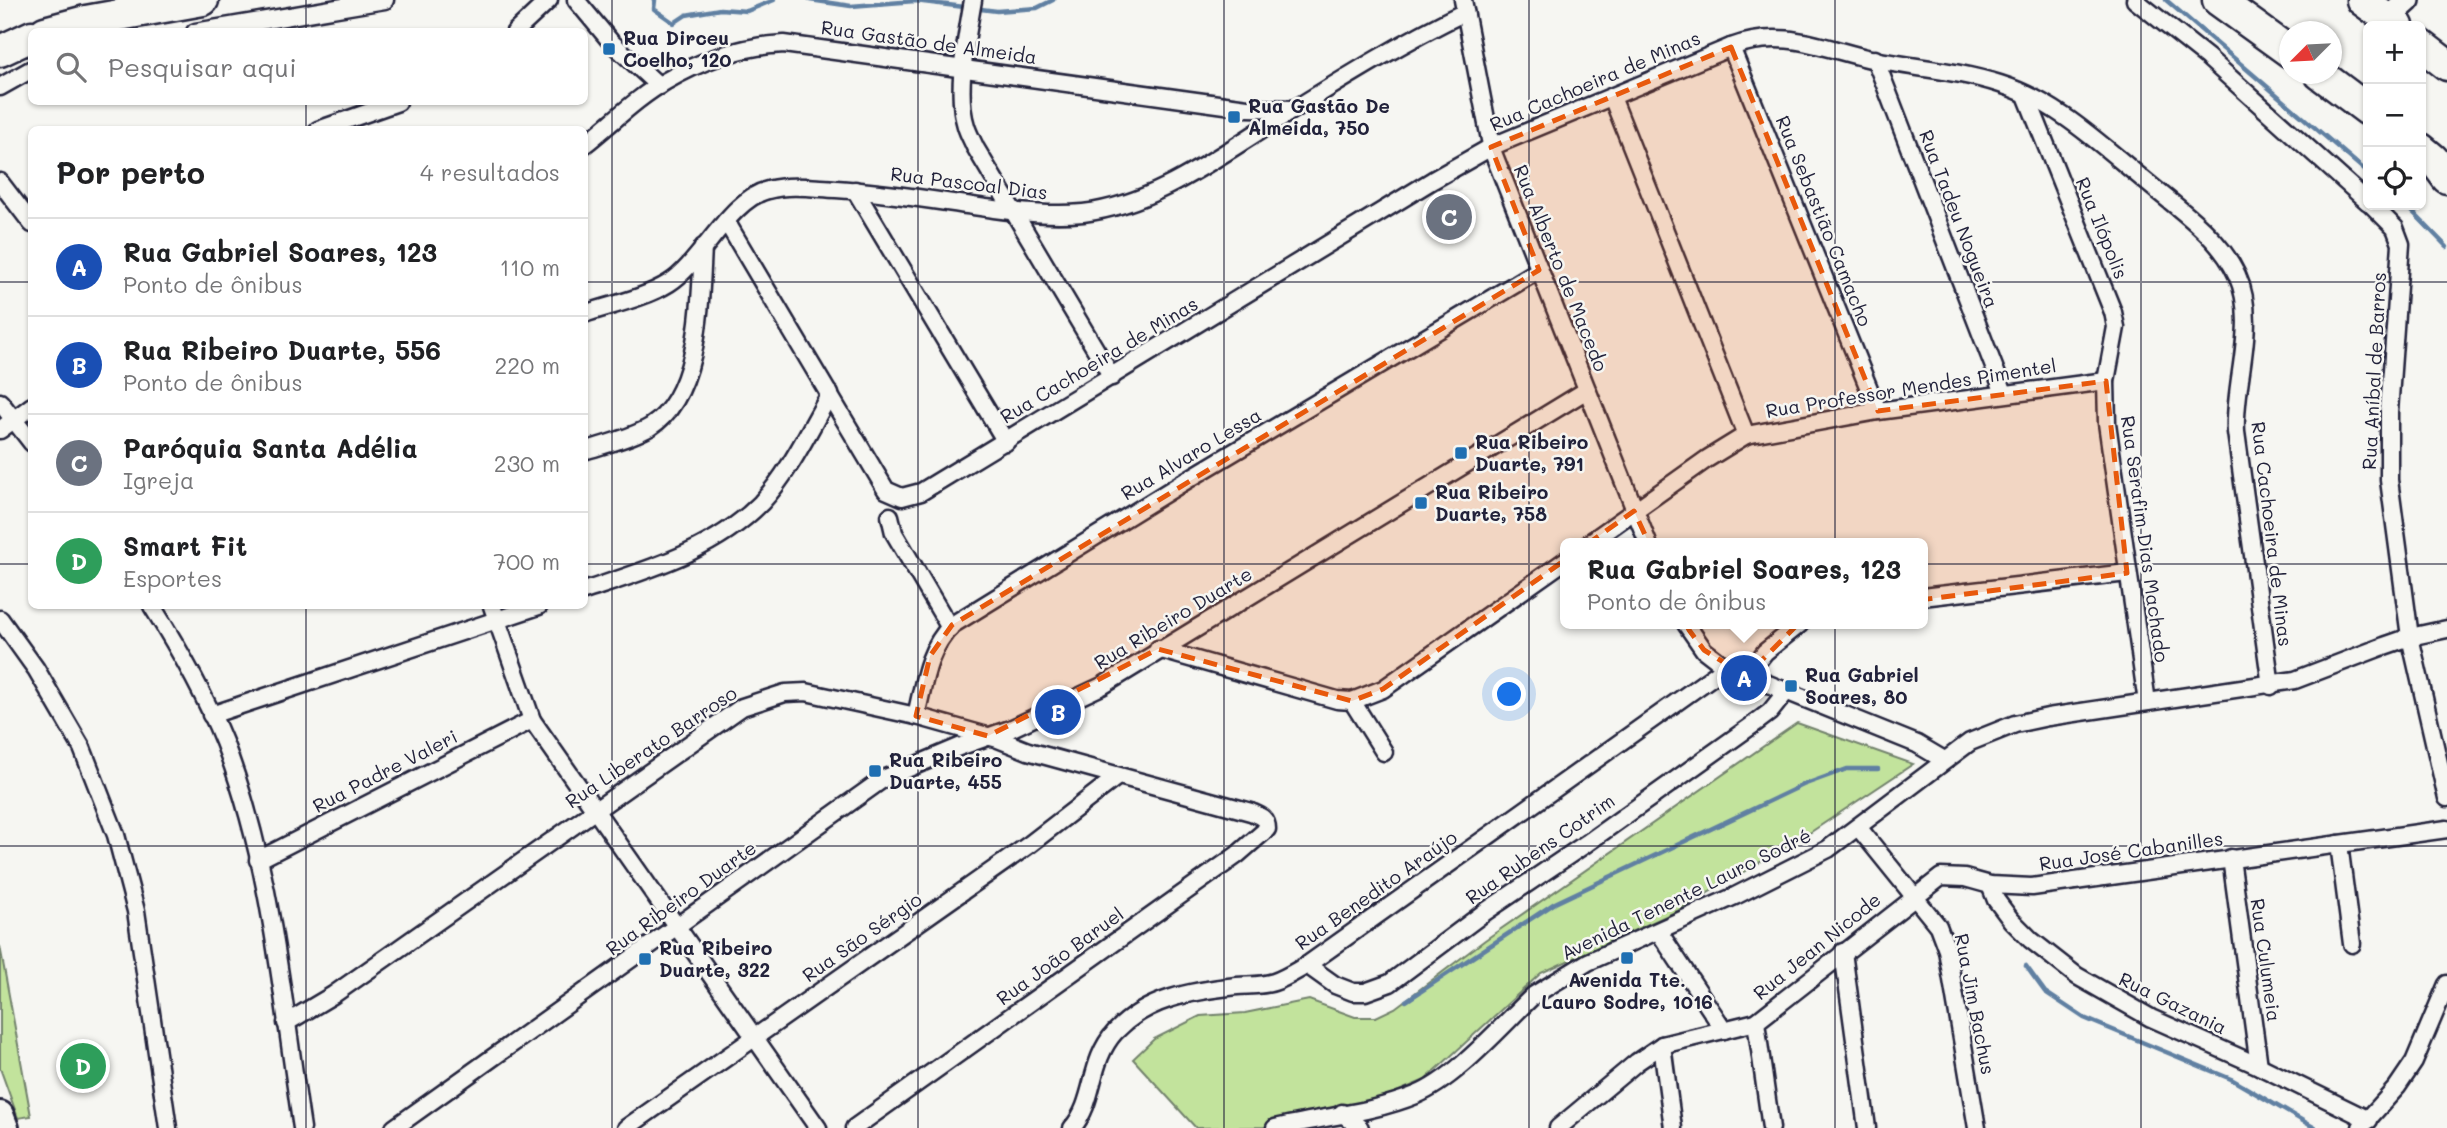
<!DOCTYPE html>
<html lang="pt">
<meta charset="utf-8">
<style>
body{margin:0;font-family:Mali,sans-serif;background:#f2f2f2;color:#202124}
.controls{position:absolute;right:21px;top:21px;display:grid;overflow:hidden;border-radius:10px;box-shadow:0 2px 5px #0004}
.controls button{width:63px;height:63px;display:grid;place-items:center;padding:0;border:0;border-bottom:2px solid #e0e0e0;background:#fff;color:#202124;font:35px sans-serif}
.compass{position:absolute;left:2279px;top:21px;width:63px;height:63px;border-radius:50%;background:#fff;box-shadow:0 2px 5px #0004;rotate:246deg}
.you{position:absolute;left:1510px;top:695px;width:24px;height:24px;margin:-18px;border:5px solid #fff;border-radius:50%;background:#1a73e8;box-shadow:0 0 0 10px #1a73e833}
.badge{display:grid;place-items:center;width:46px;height:46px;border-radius:50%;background:#1a73e8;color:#fff;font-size:23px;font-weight:700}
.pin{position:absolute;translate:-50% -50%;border:4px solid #fff;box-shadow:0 2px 7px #0006}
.popup{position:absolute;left:1560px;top:538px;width:368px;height:91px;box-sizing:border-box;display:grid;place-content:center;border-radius:10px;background:#fff;filter:drop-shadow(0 2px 5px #0005);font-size:23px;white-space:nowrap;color:#757577}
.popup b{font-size:26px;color:#202124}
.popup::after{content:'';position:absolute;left:50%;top:100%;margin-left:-14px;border:14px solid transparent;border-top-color:#fff}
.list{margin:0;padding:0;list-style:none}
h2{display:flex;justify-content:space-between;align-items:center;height:91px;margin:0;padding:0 28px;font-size:30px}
h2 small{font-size:23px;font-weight:400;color:#757577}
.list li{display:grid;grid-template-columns:46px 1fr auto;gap:21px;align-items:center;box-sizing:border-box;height:98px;padding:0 28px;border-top:2px solid #e0e0e0}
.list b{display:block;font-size:26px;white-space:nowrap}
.list p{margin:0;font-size:23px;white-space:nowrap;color:#757577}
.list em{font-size:23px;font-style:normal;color:#757577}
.icon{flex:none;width:38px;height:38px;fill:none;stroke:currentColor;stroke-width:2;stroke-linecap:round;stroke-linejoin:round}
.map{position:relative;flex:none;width:2447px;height:1128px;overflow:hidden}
.search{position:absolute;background:#fff;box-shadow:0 2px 5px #0004;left:28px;top:28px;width:560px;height:77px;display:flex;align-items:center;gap:18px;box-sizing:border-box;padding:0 24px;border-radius:10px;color:#757577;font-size:26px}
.panel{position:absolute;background:#fff;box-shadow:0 2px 5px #0004;left:28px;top:126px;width:560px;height:483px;border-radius:10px}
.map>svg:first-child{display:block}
.green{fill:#c2e39c;stroke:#72826c;stroke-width:2}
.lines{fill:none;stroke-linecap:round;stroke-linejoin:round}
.stream{stroke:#6080a2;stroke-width:4.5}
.street-casing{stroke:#22223b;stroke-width:21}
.secondary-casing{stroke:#22223b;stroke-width:28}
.primary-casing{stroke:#22223b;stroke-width:32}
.highway-casing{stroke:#22223b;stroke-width:35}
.street{stroke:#f6f6f2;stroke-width:16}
.secondary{stroke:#f6f6f2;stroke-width:23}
.primary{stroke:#f6f6f2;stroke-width:26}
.highway{stroke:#f6f6f2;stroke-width:30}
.marked{fill:#e8590c;fill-opacity:0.2;stroke:#e8590c;stroke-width:5;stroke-dasharray:14 9;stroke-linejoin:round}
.grid{fill:none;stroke:#22223b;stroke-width:2;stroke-opacity:0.55}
.poi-dot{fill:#1f6fb2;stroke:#f6f6f2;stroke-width:2.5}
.labels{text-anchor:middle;stroke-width:5;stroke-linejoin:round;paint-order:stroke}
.poi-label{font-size:19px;font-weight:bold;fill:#22223b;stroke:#f6f6f2;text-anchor:start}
.street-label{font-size:19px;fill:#22223b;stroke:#f6f6f2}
</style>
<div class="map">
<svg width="2447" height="1128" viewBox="0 0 2447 1128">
<rect width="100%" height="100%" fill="#f6f6f2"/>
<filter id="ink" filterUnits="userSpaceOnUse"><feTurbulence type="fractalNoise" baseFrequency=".0143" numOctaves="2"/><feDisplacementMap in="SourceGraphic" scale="14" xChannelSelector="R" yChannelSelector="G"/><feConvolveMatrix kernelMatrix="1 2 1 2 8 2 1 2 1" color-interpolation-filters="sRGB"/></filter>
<g filter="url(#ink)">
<g class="green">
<polygon points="1797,723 1913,764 1811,832 1677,911 1541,973 1425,1080 1361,1107 1271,1127 1196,1128 1133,1059 1154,1039 1200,1016 1245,1013 1309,1000 1355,1017 1376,1017 1395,1008 1485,940"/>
<polygon points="0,946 31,1116 18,1118 0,1068"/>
</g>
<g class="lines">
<g class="stream">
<polyline points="655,0 654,9 674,23 686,15 720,9 747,11 774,0"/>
<polyline points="810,0 851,6 915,1 997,11 1037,8 1053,0"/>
<polyline points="2166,0 2368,173"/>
<polyline points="2406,205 2447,247"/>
<polyline points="2026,966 2045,992 2084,1018 2231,1079 2315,1128"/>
<polyline points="1406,1001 1555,903 1803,785 1847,769 1878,769"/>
</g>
<defs>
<g id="street">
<polyline points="576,0 611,42 659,86"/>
<path d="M 973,0 C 967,36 955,91 966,126 C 968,133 972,140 975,147 L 1112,377"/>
<polyline points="1463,0 1492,150 1648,543"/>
<polyline points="2135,0 2207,57 2368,202"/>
<polyline points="195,32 385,0"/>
<polyline points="515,32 549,0"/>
<polyline points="1731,47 1878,411"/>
<polyline points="1875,59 2004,393"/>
<polyline points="0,87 32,69"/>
<polyline points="2026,95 2113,312 2116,327 2106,381 2107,423 2147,702"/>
<polyline points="1612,97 1746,435"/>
<polyline points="318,130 398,102"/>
<path d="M 584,145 C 611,124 636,98 666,81 C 702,60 742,46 784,44 L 1247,108 L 1294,109"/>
<polyline points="0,182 32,224"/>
<polyline points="855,190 1006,442"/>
<polyline points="2372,205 2395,228 2401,244 2389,412 2389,480 2410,637 2447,798"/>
<path d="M 726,221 L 886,490 L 902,497 L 921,492 L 1433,180 L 1493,146 L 1731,47 C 1783,27 1824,49 1875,60 C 1917,68 1960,71 2000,84 C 2058,102 2103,147 2149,184 C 2180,210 2220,237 2237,275 C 2259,323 2233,382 2236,432 L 2271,686"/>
<path d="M 584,314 C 611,305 645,298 669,283 C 701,263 730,199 768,190 C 790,184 814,188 836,189 C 889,192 942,202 994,209 C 1024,213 1053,216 1083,213 C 1153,205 1214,159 1272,123 C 1335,84 1398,44 1465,12"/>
<polyline points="0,402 32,443"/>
<polyline points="0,430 32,406"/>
<path d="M 584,451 C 606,444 631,438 650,427 C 701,395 700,300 703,247"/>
<polyline points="890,516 894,533 950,628"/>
<polyline points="1589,543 1707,459 1746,435 1878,411 2106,381"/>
<path d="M 584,591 C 647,570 714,551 761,503 C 790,472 809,430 830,394"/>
<polyline points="1922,597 2127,573"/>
<path d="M 152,606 C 179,649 205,695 224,742 C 272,865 282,999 302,1128"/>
<polyline points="492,606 532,720 818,1128"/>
<polyline points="0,619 36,669 82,748 116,835 136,911 168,1128"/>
<polyline points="1686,624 1704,650 1726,667 1917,744 1944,760"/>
<polyline points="1158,649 1337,700 1352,701 1383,689 1566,560"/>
<polyline points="1746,676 1765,652 1800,624"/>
<polyline points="1352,701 1384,752"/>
<polyline points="211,715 539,606"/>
<path d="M 916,716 C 924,683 927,650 952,625 L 1182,483 L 1539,270"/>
<polyline points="1858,827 1938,926 1947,950 1977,1128"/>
<polyline points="2339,844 2352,944"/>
<polyline points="2231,858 2259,1066"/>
<polyline points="258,860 532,720"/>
<polyline points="1990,885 1996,900 2011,920 2031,940 2077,976 2151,1018 2259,1066 2369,1120"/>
<polyline points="1659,932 1724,1030"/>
<polyline points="1843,952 1867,1128"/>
<polyline points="1307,965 1335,985 1353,992 1365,992 1390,983 1485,912 1587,843 1754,724 1770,712 1786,692"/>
<polyline points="1756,1022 1771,1128"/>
<path d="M 286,1023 L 333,995 L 742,707 L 785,693 L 806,692 L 916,716 L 998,739 L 1028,751 L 1251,812 C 1260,816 1267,818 1267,829 L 1237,855 L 854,1128"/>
<polyline points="1662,1045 1673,1128"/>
<polyline points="1342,1113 1360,1128"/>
<polyline points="2361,1127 2397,1087 2414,1062 2447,984"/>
<polyline points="394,1128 883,779 959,747 1010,729 1102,686 1587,390"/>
<polyline points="626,1128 1030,844 1118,776"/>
<path d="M 1072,1128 C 1096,1101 1088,1062 1115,1032 C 1147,998 1192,991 1237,986 C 1249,985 1262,986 1274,982 C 1286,978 1296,971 1307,965 L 1726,667"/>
<path d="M 1275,1128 C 1321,1117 1372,1113 1416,1095 C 1457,1078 1501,1026 1534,995 L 1588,962 L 1735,896 L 1828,849 L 1970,742 L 2015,724 L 2048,717 L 2295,680 L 2384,646 L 2410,637 L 2447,629"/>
<polyline points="1558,1128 1637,1062 1662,1045 1756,1022 1941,877 1965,878 1990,885 2032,887 2447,829"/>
</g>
<polyline id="secondary" points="2388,18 2408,0"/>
<polyline id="primary" points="0,1115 5,1128"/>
<g id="highway">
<polyline points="2218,0 2290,52"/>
<polyline points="2362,0 2398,26"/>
<polyline points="45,32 86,21 203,0"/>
<polyline points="2421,45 2447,65"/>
<polyline points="0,51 32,36"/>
<polyline points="2320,74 2368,110"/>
<polyline points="2421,149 2433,159 2447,178"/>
</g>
</defs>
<use href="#street" class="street-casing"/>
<use href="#secondary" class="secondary-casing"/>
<use href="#primary" class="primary-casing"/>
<use href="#highway" class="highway-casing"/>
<use href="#street" class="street"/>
<use href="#secondary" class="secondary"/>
<use href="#primary" class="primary"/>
<use href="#highway" class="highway"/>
</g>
</g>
<path class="marked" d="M 1731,47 L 1878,411 L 2106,381 L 2127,573 L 1828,612 L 1796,626 L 1746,676 L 1704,650 L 1689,630 L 1634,511 L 1383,689 L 1352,701 L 1158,649 L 988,736 L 916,716 L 930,656 L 952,625 L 1539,270 L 1491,147 Z"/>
<path class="grid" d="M 306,0 L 306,32M 612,0 L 612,1128M 918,0 L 918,1128M 1224,0 L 1224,1128M 1529,0 L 1529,1128M 1835,0 L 1835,1128M 2141,0 L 2141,1128M 306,102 L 306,130M 0,282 L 32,282M 584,282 L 2447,282M 0,564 L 32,564M 584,564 L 2447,564M 306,606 L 306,1128M 0,846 L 2447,846"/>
<g class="poi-dot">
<rect x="602" y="42" width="14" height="14" rx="3.5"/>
<rect x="1227" y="110" width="14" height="14" rx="3.5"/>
<rect x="1454" y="446" width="14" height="14" rx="3.5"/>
<rect x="1414" y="496" width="14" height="14" rx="3.5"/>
<rect x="1784" y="679" width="14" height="14" rx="3.5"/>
<rect x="868" y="764" width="14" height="14" rx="3.5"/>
<rect x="1620" y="951" width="14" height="14" rx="3.5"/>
<rect x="638" y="952" width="14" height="14" rx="3.5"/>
</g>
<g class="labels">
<g class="poi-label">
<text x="623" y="45">Rua Dirceu<tspan x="623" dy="22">Coelho, 120</tspan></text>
<text x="1248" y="113">Rua Gastão De<tspan x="1248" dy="22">Almeida, 750</tspan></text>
<text x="1475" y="449">Rua Ribeiro<tspan x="1475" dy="22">Duarte, 791</tspan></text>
<text x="1435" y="499">Rua Ribeiro<tspan x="1435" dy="22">Duarte, 758</tspan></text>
<text x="1805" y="682">Rua Gabriel<tspan x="1805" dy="22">Soares, 80</tspan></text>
<text x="889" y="767">Rua Ribeiro<tspan x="889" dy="22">Duarte, 455</tspan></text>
<text x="659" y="955">Rua Ribeiro<tspan x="659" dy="22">Duarte, 322</tspan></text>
<text x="1627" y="987" text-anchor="middle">Avenida Tte.<tspan x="1627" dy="22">Lauro Sodre, 1016</tspan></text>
</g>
<g class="street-label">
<text transform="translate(929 42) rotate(8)" y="7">Rua Gastão de Almeida</text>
<text transform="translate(1595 81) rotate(-23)" y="7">Rua Cachoeira de Minas</text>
<text transform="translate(969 183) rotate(7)" y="7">Rua Pascoal Dias</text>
<text transform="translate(1959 219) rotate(69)" y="7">Rua Tadeu Nogueira</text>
<text transform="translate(1824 221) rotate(68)" y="7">Rua Sebastião Camacho</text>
<text transform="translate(2102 228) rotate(68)" y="7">Rua Ilópolis</text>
<text transform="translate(1561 268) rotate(68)" y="7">Rua Alberto de Macedo</text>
<text transform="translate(1099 360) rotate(-31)" y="7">Rua Cachoeira de Minas</text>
<text transform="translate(2374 371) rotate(-87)" y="7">Rua Aníbal de Barros</text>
<text transform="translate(1911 388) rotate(-9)" y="7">Rua Professor Mendes Pimentel</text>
<text transform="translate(1191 454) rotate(-31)" y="7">Rua Alvaro Lessa</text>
<text transform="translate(2272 534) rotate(83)" y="7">Rua Cachoeira de Minas</text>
<text transform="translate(2145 539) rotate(82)" y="7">Rua Serafim Dias Machado</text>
<text transform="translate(1173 618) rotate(-31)" y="7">Rua Ribeiro Duarte</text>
<text transform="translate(651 747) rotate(-34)" y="7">Rua Liberato Barroso</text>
<text transform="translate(385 771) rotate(-27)" y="7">Rua Padre Valeri</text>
<text transform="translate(1540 849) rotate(-35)" y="7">Rua Rubens Cotrim</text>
<text transform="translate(2131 851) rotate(-8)" y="7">Rua José Cabanilles</text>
<text transform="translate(1376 890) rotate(-35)" y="7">Rua Benedito Araújo</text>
<text transform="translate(1686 894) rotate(-26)" y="7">Avenida Tenente Lauro Sodré</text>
<text transform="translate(681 898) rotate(-36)" y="7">Rua Ribeiro Duarte</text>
<text transform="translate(862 937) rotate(-35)" y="7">Rua São Sérgio</text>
<text transform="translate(1817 946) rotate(-39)" y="7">Rua Jean Nicode</text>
<text transform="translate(1060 956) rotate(-36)" y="7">Rua João Baruel</text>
<text transform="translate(2266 960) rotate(82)" y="7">Rua Culumeia</text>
<text transform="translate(2173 1003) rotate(26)" y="7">Rua Gazania</text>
<text transform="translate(1975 1004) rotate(79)" y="7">Rua Jim Bachus</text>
</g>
</g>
</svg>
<div class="controls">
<button>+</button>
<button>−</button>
<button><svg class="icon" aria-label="locate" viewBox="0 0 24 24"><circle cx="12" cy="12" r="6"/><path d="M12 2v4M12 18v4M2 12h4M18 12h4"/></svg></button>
</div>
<svg class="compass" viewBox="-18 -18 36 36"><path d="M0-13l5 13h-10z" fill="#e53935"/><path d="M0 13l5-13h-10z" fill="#757577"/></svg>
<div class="you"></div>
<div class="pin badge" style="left:1744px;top:678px;background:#1a4fb4">A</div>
<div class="popup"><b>Rua Gabriel Soares, 123</b>Ponto de ônibus</div>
<div class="pin badge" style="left:1058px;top:712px;background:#1a4fb4">B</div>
<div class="pin badge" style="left:1449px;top:217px;background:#6b7280">C</div>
<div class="pin badge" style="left:83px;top:1066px;background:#2e9e5b">D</div>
<div class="search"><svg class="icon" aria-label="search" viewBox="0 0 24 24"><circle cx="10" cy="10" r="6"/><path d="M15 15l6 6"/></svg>Pesquisar aqui</div>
<section class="panel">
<h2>Por perto<small>4 resultados</small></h2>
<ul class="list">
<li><span class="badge" style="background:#1a4fb4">A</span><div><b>Rua Gabriel Soares, 123</b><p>Ponto de ônibus</p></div><em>110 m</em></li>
<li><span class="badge" style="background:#1a4fb4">B</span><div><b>Rua Ribeiro Duarte, 556</b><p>Ponto de ônibus</p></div><em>220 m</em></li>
<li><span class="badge" style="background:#6b7280">C</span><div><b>Paróquia Santa Adélia</b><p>Igreja</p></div><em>230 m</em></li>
<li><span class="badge" style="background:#2e9e5b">D</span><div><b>Smart Fit</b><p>Esportes</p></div><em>700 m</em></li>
</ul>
</section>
</div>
